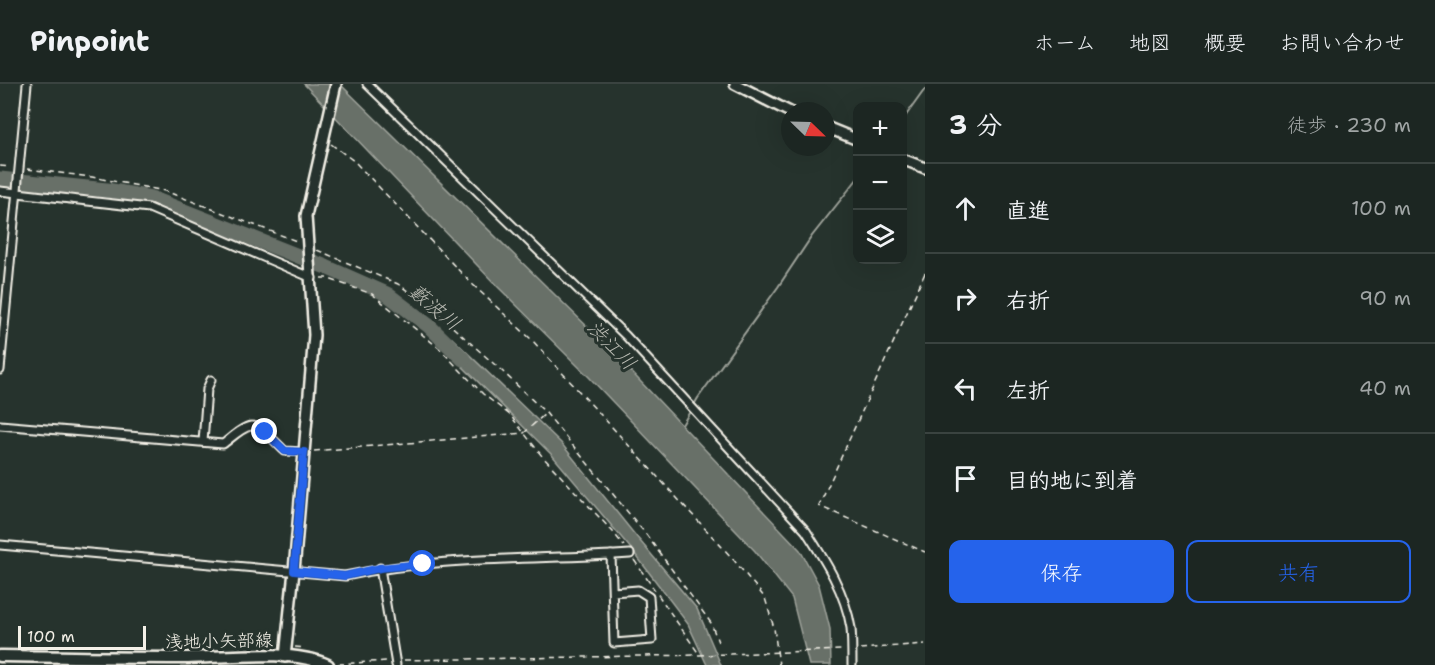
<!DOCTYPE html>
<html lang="ja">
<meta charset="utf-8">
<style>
body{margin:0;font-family:"Shantell Sans","Klee One",sans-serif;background:#252e2a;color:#f1f3f6}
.controls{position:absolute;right:18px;top:18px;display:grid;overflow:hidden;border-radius:12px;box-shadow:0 6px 24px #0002}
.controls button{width:54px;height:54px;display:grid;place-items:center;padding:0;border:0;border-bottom:2px solid #3a4340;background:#1c2622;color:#f1f3f6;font:30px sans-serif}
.compass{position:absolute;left:781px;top:18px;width:54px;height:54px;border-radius:50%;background:#1c2622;box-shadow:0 6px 24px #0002;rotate:113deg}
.scale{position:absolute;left:18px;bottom:15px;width:128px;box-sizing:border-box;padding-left:6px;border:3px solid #f4f1e8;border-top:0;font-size:16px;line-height:21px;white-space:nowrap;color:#f4f1e8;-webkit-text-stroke:4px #26332d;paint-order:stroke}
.stop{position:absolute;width:18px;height:18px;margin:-14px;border:4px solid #2563eb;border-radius:50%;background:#fff}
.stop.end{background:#2563eb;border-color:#fff;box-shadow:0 2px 6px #0008}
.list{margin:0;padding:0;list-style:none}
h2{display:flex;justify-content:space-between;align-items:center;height:78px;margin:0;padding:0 24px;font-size:26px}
h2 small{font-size:20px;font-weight:400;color:#a0a5a5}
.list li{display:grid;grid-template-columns:39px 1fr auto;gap:18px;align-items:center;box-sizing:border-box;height:90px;padding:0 24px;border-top:2px solid #3a4340}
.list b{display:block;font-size:22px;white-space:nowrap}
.list em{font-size:20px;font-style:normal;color:#a0a5a5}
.actions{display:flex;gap:12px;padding:18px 24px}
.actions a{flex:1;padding:14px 0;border:2px solid #2563eb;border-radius:12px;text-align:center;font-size:21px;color:#2563eb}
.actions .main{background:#2563eb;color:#fff}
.icon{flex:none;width:33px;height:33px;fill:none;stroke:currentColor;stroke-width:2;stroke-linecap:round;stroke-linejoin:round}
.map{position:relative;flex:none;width:925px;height:581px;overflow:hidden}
header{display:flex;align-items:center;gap:36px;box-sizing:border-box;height:84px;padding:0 30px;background:#1c2622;border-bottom:2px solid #3a4340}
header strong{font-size:28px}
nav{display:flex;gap:33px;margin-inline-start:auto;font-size:21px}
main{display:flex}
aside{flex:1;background:#1c2622}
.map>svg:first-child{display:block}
.water{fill:#676f68;stroke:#9fa39b;stroke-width:1.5}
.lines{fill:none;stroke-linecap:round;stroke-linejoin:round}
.stream{stroke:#9fa39b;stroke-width:2}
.river{stroke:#676f68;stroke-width:15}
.minor-casing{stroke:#f4f1e8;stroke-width:11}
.tertiary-casing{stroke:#f4f1e8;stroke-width:14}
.secondary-casing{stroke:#f4f1e8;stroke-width:15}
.path{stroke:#f4f1e8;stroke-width:1.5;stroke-dasharray:6 4.5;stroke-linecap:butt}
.minor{stroke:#26332d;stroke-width:7}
.tertiary{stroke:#26332d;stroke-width:9}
.secondary{stroke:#26332d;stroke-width:10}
.route{stroke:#2563eb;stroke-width:8}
.labels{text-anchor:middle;stroke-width:6;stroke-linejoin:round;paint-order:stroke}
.street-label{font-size:18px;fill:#f4f1e8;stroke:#26332d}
.water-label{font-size:20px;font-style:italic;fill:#bcbdb5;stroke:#26332d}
</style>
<header>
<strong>Pinpoint</strong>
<nav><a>ホーム</a><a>地図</a><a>概要</a><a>お問い合わせ</a></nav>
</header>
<main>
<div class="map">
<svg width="925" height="581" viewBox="0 0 925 581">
<rect width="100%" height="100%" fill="#26332d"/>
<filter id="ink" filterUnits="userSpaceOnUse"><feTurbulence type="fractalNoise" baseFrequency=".0167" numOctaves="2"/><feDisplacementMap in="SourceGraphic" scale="12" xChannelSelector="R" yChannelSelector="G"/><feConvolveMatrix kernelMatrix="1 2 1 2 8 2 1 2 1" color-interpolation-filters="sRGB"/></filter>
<g filter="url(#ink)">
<g class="water">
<polygon points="304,0 340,0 603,258 800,466 819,501 830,545 831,581 809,581 792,514 755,467 589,293 498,203"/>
<polygon points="452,254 561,359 635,451 697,525 721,581 707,581 688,540 632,466 552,371 446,266"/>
</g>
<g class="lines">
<g class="stream">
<polyline points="902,37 925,5"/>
<polyline points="682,341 698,314 778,203 812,152 858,94"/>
</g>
<polyline class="river" points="0,95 107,106 151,114 326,183 387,210 429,242 463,275"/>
<defs>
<g id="minor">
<path d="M 367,0 L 626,252 L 806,447 C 826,478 845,508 851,544 C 852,556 852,569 852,581"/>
<polyline points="0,107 149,124 312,194"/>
<polyline points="0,286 27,0"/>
<path d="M 0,341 L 223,360 C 230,355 242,343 251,342 C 260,340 278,361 285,367 L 304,368"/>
<polyline points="203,358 207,305 211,296"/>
<path d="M 0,461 L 345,492 C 438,472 535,476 630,470"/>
<polyline points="611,471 614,559 652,556 649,513 638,506 613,508"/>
<polyline points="380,484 396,581"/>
</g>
<g id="tertiary">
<polyline points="735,0 790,28"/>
<polyline points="826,43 858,56"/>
<polyline points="902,75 925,84"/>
<polyline points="285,573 294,487 314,251 306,132 336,0"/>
</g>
<path id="secondary" d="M 0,572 C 63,573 125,574 188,574 C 228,573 292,565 328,581"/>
</defs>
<use href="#minor" class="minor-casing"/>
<use href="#tertiary" class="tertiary-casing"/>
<use href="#secondary" class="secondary-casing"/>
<g class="path">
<polyline points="331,60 354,77 471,199 532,256 733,475 765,514 774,544 779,581"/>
<polyline points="0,82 10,83"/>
<polyline points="27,85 92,93 165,107 299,158"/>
<polyline points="317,166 398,200 429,222 502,287 546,329 645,449 711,539 718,558"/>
<polyline points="925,189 819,422 925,468"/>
<polyline points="321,194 326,194 372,210 439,264 483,310 510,331 542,372 613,448 624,462"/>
<polyline points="314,367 524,349 546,329"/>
<polyline points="634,476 699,570"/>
<polyline points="295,563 305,564"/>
<polyline points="860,565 925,560"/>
<polyline points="404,576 700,571 843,566"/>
<polyline points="338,580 387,577"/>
</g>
<use href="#minor" class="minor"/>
<use href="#tertiary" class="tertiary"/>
<use href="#secondary" class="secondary"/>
</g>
</g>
<g class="lines" filter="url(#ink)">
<polyline class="route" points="265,348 285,367 304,368 294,487 345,492 380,484 423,480"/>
</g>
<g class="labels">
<g class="street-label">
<text transform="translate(219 557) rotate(-1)" y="6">浅地小矢部線</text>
</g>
<g class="water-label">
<text transform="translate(435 223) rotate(40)" y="7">藪波川</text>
<text transform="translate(612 261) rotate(46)" y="7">渋江川</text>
</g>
</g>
</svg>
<div class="controls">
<button>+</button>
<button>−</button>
<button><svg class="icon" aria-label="layers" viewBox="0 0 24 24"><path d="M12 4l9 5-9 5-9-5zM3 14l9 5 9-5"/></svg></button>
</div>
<svg class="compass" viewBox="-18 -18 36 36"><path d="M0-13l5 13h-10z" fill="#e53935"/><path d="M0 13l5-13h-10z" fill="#a0a5a5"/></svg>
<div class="scale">100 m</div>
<div class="stop" style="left:423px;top:480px"></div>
<div class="stop end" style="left:265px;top:348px"></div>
</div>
<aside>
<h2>3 分<small>徒歩 · 230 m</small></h2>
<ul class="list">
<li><svg class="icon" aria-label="ahead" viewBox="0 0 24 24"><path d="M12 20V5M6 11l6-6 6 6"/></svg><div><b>直進</b></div><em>100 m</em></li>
<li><svg class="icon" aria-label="right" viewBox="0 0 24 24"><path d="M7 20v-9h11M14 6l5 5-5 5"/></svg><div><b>右折</b></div><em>90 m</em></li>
<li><svg class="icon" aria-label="left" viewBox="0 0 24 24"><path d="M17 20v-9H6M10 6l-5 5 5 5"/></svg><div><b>左折</b></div><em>40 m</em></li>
<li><svg class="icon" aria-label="arrive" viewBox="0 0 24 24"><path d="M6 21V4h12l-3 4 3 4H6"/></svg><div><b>目的地に到着</b></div></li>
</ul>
<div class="actions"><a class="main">保存</a><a>共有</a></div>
</aside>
</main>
